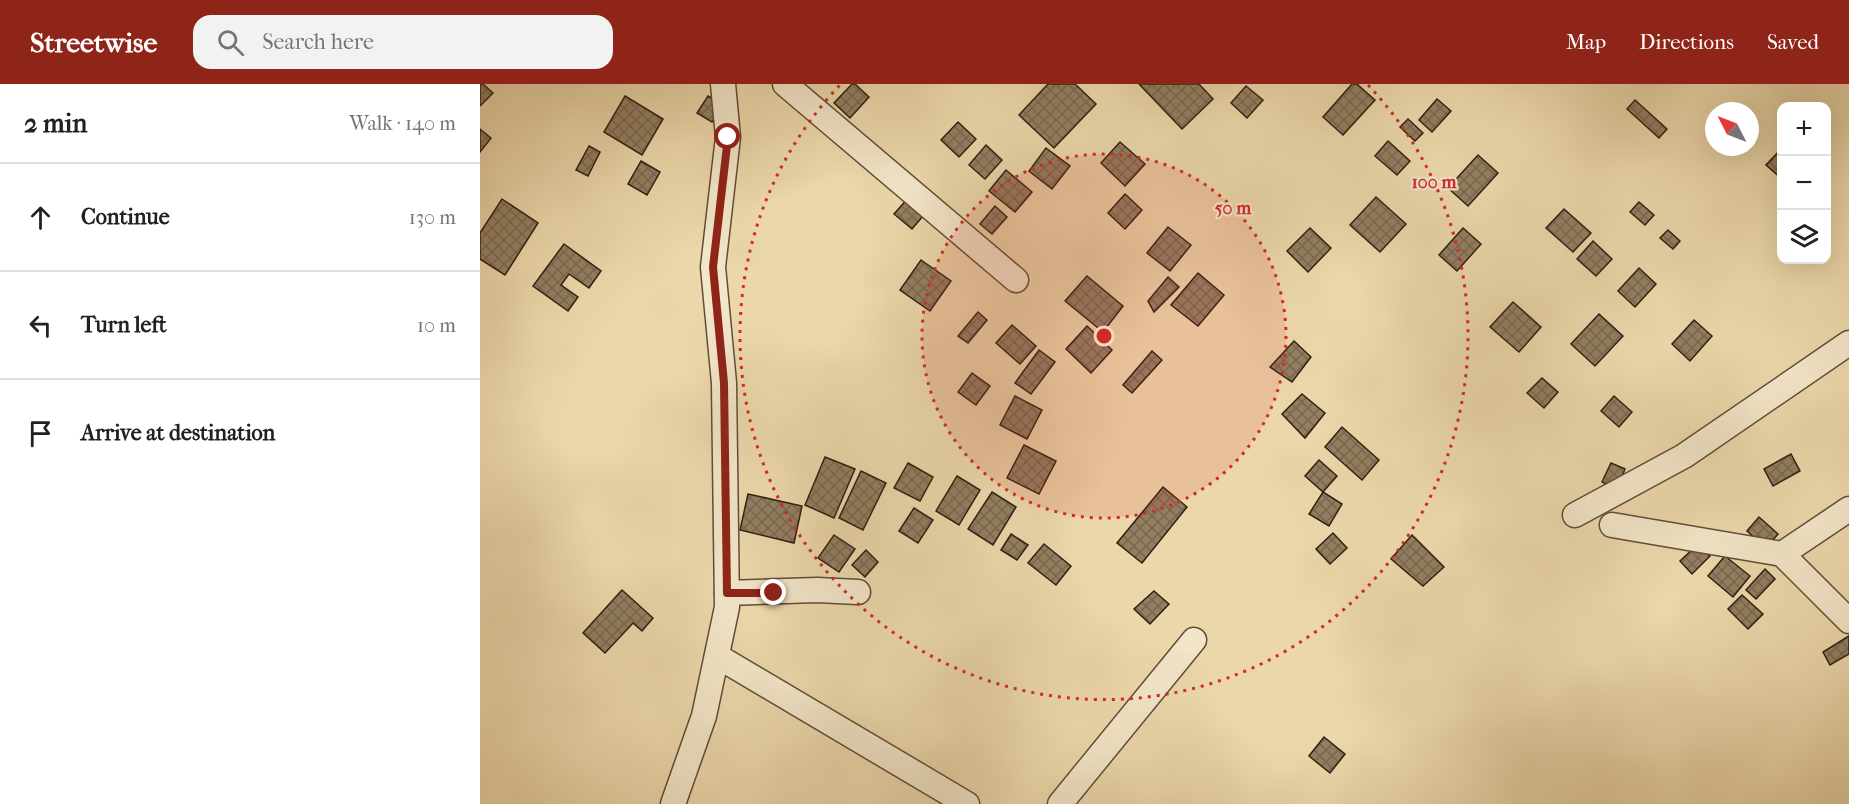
<!DOCTYPE html>
<meta charset="utf-8">
<style>
body{margin:0;font-family:"IM FELL French Canon",serif;background:#f2f2f2;color:#202124}
.controls{position:absolute;right:18px;top:18px;display:grid;overflow:hidden;border-radius:12px;box-shadow:0 6px 24px #0002}
.controls button{width:54px;height:54px;display:grid;place-items:center;padding:0;border:0;border-bottom:2px solid #e0e0e0;background:#fff;color:#202124;font:30px sans-serif}
.compass{position:absolute;left:1225px;top:18px;width:54px;height:54px;border-radius:50%;background:#fff;box-shadow:0 6px 24px #0002;rotate:312deg}
.stop{position:absolute;width:18px;height:18px;margin:-14px;border:4px solid #8f2418;border-radius:50%;background:#fff}
.stop.end{background:#8f2418;border-color:#fff;box-shadow:0 2px 6px #0008}
.list{margin:0;padding:0;list-style:none}
h2{display:flex;justify-content:space-between;align-items:center;height:78px;margin:0;padding:0 24px;font-size:26px}
h2 small{font-size:20px;font-weight:400;color:#757577}
.list li{display:grid;grid-template-columns:39px 1fr auto;gap:18px;align-items:center;box-sizing:border-box;height:108px;padding:0 24px;border-top:2px solid #e0e0e0}
.list b{display:block;font-size:22px;white-space:nowrap}
.list em{font-size:20px;font-style:normal;color:#757577}
.icon{flex:none;width:33px;height:33px;fill:none;stroke:currentColor;stroke-width:2;stroke-linecap:round;stroke-linejoin:round}
.map{position:relative;flex:none;width:1369px;height:720px;overflow:hidden}
header{display:flex;align-items:center;gap:36px;box-sizing:border-box;height:84px;padding:0 30px;background:#8f2418;color:#fff}
header strong{font-size:28px}
nav{display:flex;gap:33px;margin-inline-start:auto;font-size:21px}
.search{width:420px;height:54px;background:#f2f2f2;display:flex;align-items:center;gap:15px;box-sizing:border-box;padding:0 21px;border-radius:18px;color:#757577;font-size:22px}
main{display:flex}
aside{flex:1;background:#fff}
.map>svg:first-child{display:block}
.building{fill:url(#building-cross-hatch);stroke:#311e11;stroke-width:1.5}
.lines{fill:none;stroke-linecap:round;stroke-linejoin:round}
.minor-casing{stroke:#604c37;stroke-width:27}
.minor{stroke:#f2e5c8;stroke-width:24}
.route{stroke:#8f2418;stroke-width:8}
.ring{fill:none;stroke:#d62828;stroke-width:3;stroke-dasharray:3 6}
.centre{fill:#d62828;stroke:#f2e5c8;stroke-width:3}
.ring-label{font-size:18px;text-anchor:middle;font-weight:bold;fill:#d62828;stroke:#f2e5c8;stroke-width:4.5;stroke-linejoin:round;paint-order:stroke}
</style>
<header>
<strong>Streetwise</strong>
<div class="search"><svg class="icon" aria-label="search" viewBox="0 0 24 24"><circle cx="10" cy="10" r="6"/><path d="M15 15l6 6"/></svg>Search here</div>
<nav><a>Map</a><a>Directions</a><a>Saved</a></nav>
</header>
<main>
<aside>
<h2>2 min<small>Walk · 140 m</small></h2>
<ul class="list">
<li><svg class="icon" aria-label="ahead" viewBox="0 0 24 24"><path d="M12 20V5M6 11l6-6 6 6"/></svg><div><b>Continue</b></div><em>130 m</em></li>
<li><svg class="icon" aria-label="left" viewBox="0 0 24 24"><path d="M17 20v-9H6M10 6l-5 5 5 5"/></svg><div><b>Turn left</b></div><em>10 m</em></li>
<li><svg class="icon" aria-label="arrive" viewBox="0 0 24 24"><path d="M6 21V4h12l-3 4 3 4H6"/></svg><div><b>Arrive at destination</b></div></li>
</ul>
</aside>
<div class="map">
<svg width="1369" height="720" viewBox="0 0 1369 720">
<defs>
<pattern id="building-cross-hatch" width="8" height="8" patternUnits="userSpaceOnUse" patternTransform="scale(1.5)"><rect width="8" height="8" fill="#927e61"/><path d="M0 0l8 8M0 8l8-8" fill="none" stroke="#78674f"/></pattern>
</defs>
<rect width="100%" height="100%" fill="#ebd7aa"/>
<filter id="stains"><feTurbulence type="fractalNoise" baseFrequency=".00333" numOctaves="4"/><feColorMatrix values="0 0 0 0 .2 0 0 0 0 .09 0 0 0 0 .02 0 0 0 .5 -.17"/></filter>
<radialGradient id="worn" r=".72"><stop offset=".6" stop-color="#630" stop-opacity="0"/><stop offset="1" stop-color="#630" stop-opacity=".3"/></radialGradient>
<g class="building">
<polygon points="0,0 3,0 13,9 0,22"/>
<polygon points="372,0 375,0 389,13 370,34 354,19"/>
<polygon points="568,0 595,0 616,20 574,64 539,31"/>
<polygon points="659,0 719,0 733,15 702,45"/>
<polygon points="872,0 877,0 895,16 863,51 843,33"/>
<polygon points="766,2 783,16 767,34 751,19"/>
<polygon points="145,12 183,35 162,71 124,48"/>
<polygon points="228,12 243,21 232,38 217,29"/>
<polygon points="957,15 971,27 952,48 939,36"/>
<polygon points="1155,16 1187,45 1179,54 1147,25"/>
<polygon points="928,35 943,49 935,57 920,43"/>
<polygon points="478,38 496,55 479,73 461,56"/>
<polygon points="0,45 11,54 0,68"/>
<polygon points="908,57 930,77 917,91 895,72"/>
<polygon points="640,58 665,80 645,102 621,79"/>
<polygon points="506,61 522,76 505,95 489,81"/>
<polygon points="109,62 120,68 108,92 96,86"/>
<polygon points="566,64 590,82 572,105 549,87"/>
<polygon points="1301,65 1302,65 1302,95 1286,81"/>
<polygon points="998,71 1018,89 988,122 968,104"/>
<polygon points="161,77 180,88 167,111 148,100"/>
<polygon points="526,86 552,108 535,128 509,107"/>
<polygon points="645,110 662,126 645,145 628,129"/>
<polygon points="430,112 448,126 432,145 414,130"/>
<polygon points="896,113 926,140 900,168 870,141"/>
<polygon points="22,115 58,139 25,191 0,175 0,149"/>
<polygon points="1159,118 1174,131 1165,141 1150,128"/>
<polygon points="515,122 527,133 512,150 500,140"/>
<polygon points="1084,125 1111,149 1093,168 1066,144"/>
<polygon points="688,143 711,161 690,187 667,169"/>
<polygon points="830,144 851,164 828,188 807,167"/>
<polygon points="983,144 1001,160 977,187 959,171"/>
<polygon points="1188,146 1200,157 1193,165 1180,154"/>
<polygon points="1113,157 1132,175 1116,192 1097,175"/>
<polygon points="84,160 121,187 109,204 89,190 81,201 98,213 88,227 53,202"/>
<polygon points="441,176 471,197 450,227 420,206"/>
<polygon points="1159,184 1176,200 1155,223 1138,207"/>
<polygon points="718,189 744,211 718,242 691,221"/>
<polygon points="607,192 643,222 623,248 585,217"/>
<polygon points="688,193 699,203 674,228 668,217"/>
<polygon points="1033,218 1061,243 1039,268 1010,243"/>
<polygon points="498,228 507,236 488,259 478,252"/>
<polygon points="1119,230 1143,252 1115,282 1091,260"/>
<polygon points="1214,236 1232,252 1210,277 1192,260"/>
<polygon points="532,241 556,262 540,280 516,259"/>
<polygon points="607,242 632,266 611,289 586,265"/>
<polygon points="814,257 831,273 812,298 790,283"/>
<polygon points="559,266 575,278 551,310 535,299"/>
<polygon points="672,267 682,276 652,309 643,301"/>
<polygon points="492,289 510,302 496,321 478,308"/>
<polygon points="1062,294 1078,308 1064,324 1047,309"/>
<polygon points="822,310 845,329 825,354 802,330"/>
<polygon points="535,312 562,326 547,355 520,341"/>
<polygon points="1134,312 1152,328 1139,343 1121,327"/>
<polygon points="862,343 899,376 882,396 845,363"/>
<polygon points="544,361 576,377 559,410 527,394"/>
<polygon points="1311,370 1320,387 1293,402 1284,385"/>
<polygon points="345,373 375,385 354,434 325,421"/>
<polygon points="839,376 857,392 843,408 825,392"/>
<polygon points="428,379 453,393 440,417 414,404"/>
<polygon points="1131,379 1145,385 1137,405 1122,398"/>
<polygon points="381,387 406,399 383,446 359,434"/>
<polygon points="477,392 500,406 479,441 456,427"/>
<polygon points="683,403 707,423 662,479 637,459"/>
<polygon points="512,408 536,423 513,461 488,445"/>
<polygon points="843,408 862,420 849,442 829,430"/>
<polygon points="268,410 322,422 314,459 260,446"/>
<polygon points="434,424 453,436 438,459 419,447"/>
<polygon points="1279,433 1298,450 1286,464 1267,447"/>
<polygon points="853,449 867,464 850,480 836,465"/>
<polygon points="531,450 548,461 537,476 521,466"/>
<polygon points="354,451 375,465 359,488 338,474"/>
<polygon points="932,451 964,483 943,502 911,475"/>
<polygon points="564,460 591,482 576,501 548,479"/>
<polygon points="1218,460 1230,472 1212,490 1200,477"/>
<polygon points="386,466 398,478 385,493 372,481"/>
<polygon points="1245,472 1270,492 1253,513 1228,492"/>
<polygon points="1285,485 1295,495 1276,515 1266,506"/>
<polygon points="142,506 173,534 162,547 153,539 125,569 103,549"/>
<polygon points="674,507 689,520 670,540 654,525"/>
<polygon points="1262,511 1283,530 1268,545 1248,525"/>
<polygon points="1369,552 1369,570 1350,581 1343,568"/>
<polygon points="844,653 865,670 850,689 829,672"/>
</g>
<g class="lines">
<defs>
<g id="minor">
<polyline points="305,0 536,196"/>
<polyline points="1095,431 1204,372 1369,259"/>
<polyline points="1132,441 1302,470 1369,537"/>
<polyline points="1302,470 1369,425"/>
<polyline points="247,509 337,506 378,508"/>
<polyline points="237,572 487,720"/>
<polyline points="193,720 224,632 247,523 244,299 233,183 248,53 243,0"/>
<polyline points="580,720 714,556"/>
</g>
</defs>
<use href="#minor" class="minor-casing"/>
<use href="#minor" class="minor"/>
</g>
<g class="lines">
<polyline class="route" points="248,53 233,183 244,299 247,509 294,509"/>
</g>
<circle cx="624" cy="252" r="182" fill="#d62828" fill-opacity=".12"/>
<g class="ring">
<circle cx="624" cy="252" r="182"/>
<path d="M888 1A364 364 0 1 1 360 1"/>
</g>
<circle cx="624" cy="252" r="9" class="centre"/>
<g class="ring-label">
<text x="954" y="104">100 m</text>
<text x="753" y="130">50 m</text>
</g>
<rect width="100%" height="100%" filter="url(#stains)"/>
<rect width="100%" height="100%" fill="url(#worn)"/>
</svg>
<div class="controls">
<button>+</button>
<button>−</button>
<button><svg class="icon" aria-label="layers" viewBox="0 0 24 24"><path d="M12 4l9 5-9 5-9-5zM3 14l9 5 9-5"/></svg></button>
</div>
<svg class="compass" viewBox="-18 -18 36 36"><path d="M0-13l5 13h-10z" fill="#e53935"/><path d="M0 13l5-13h-10z" fill="#757577"/></svg>
<div class="stop" style="left:248px;top:53px"></div>
<div class="stop end" style="left:294px;top:509px"></div>
</div>
</main>
